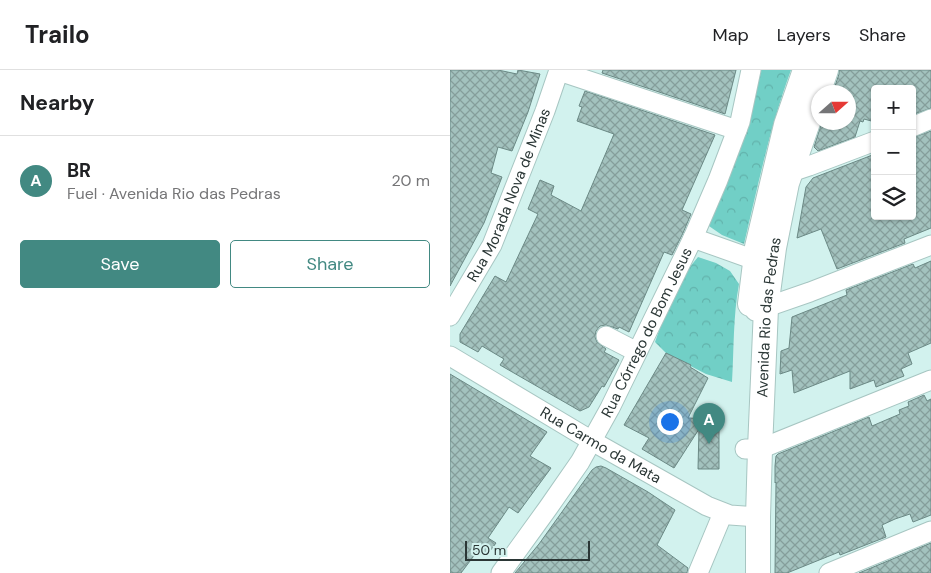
<!DOCTYPE html>
<meta charset="utf-8">
<style>
body{margin:0;font-family:"DM Sans",sans-serif;background:#f2f2f2;color:#202124}
.controls{position:absolute;right:15px;top:15px;display:grid;overflow:hidden;border-radius:5px;box-shadow:0 1px 4px #0004}
.controls button{width:45px;height:45px;display:grid;place-items:center;padding:0;border:0;border-bottom:1px solid #e0e0e0;background:#fff;color:#202124;font:25px sans-serif}
.compass{position:absolute;left:361px;top:15px;width:45px;height:45px;border-radius:50%;background:#fff;box-shadow:0 1px 4px #0004;rotate:69deg}
.scale{position:absolute;left:15px;bottom:12px;width:125px;box-sizing:border-box;padding-left:5px;border:2px solid #2b3736;border-top:0;font-size:14px;line-height:18px;white-space:nowrap;color:#2b3736;-webkit-text-stroke:4px #d2f2ee;paint-order:stroke}
.you{position:absolute;left:219px;top:351px;width:18px;height:18px;margin:-12px;border:4px solid #fff;border-radius:50%;background:#1a73e8;box-shadow:0 0 0 8px #1a73e833}
.badge{display:grid;place-items:center;width:32px;height:32px;border-radius:50%;background:#428982;color:#fff;font-size:16px;font-weight:700}
.pin{position:absolute;translate:-50% -41px;filter:drop-shadow(0 1px 2px #0008)}
.pin::after{content:'';position:absolute;top:26px;width:18px;height:15px;background:inherit;clip-path:polygon(0 0,100% 0,50% 100%)}
.list{margin:0;padding:0;list-style:none}
h2{display:flex;justify-content:space-between;align-items:center;height:65px;margin:0;padding:0 20px;font-size:21px}
h2 small{font-size:16px;font-weight:400;color:#757577}
.list li{display:grid;grid-template-columns:32px 1fr auto;gap:15px;align-items:center;box-sizing:border-box;height:90px;padding:0 20px;border-top:1px solid #e0e0e0}
.list b{display:block;font-size:19px;white-space:nowrap}
.list p{margin:0;font-size:16px;white-space:nowrap;color:#757577}
.list em{font-size:16px;font-style:normal;color:#757577}
.actions{display:flex;gap:10px;padding:15px 20px}
.actions a{flex:1;padding:11px 0;border:1px solid #428982;border-radius:5px;text-align:center;font-size:18px;color:#428982}
.actions .main{background:#428982;color:#fff}
.icon{flex:none;width:28px;height:28px;fill:none;stroke:currentColor;stroke-width:2;stroke-linecap:round;stroke-linejoin:round}
.map{position:relative;flex:none;width:481px;height:503px;overflow:hidden}
header{display:flex;align-items:center;gap:30px;box-sizing:border-box;height:70px;padding:0 25px;background:#fff;border-bottom:1px solid #e0e0e0}
header strong{font-size:24px}
nav{display:flex;gap:28px;margin-inline-start:auto;font-size:18px}
main{display:flex}
aside{flex:1;background:#fff}
.map>svg:first-child{display:block}
.park{fill:url(#park-crowns)}
.building{fill:url(#building-cross-hatch);stroke:#6b8985}
.lines{fill:none;stroke-linecap:round;stroke-linejoin:round}
.minor-casing{stroke:#a7c6c2;stroke-width:21}
.major-casing{stroke:#a7c6c2;stroke-width:26}
.minor{stroke:#fff;stroke-width:19}
.major{stroke:#fff;stroke-width:24}
.labels{text-anchor:middle;stroke-width:5;stroke-linejoin:round;paint-order:stroke}
.street-label{font-size:15px;fill:#2b3736;stroke:#d2f2ee}
</style>
<header>
<strong>Trailo</strong>
<nav><a>Map</a><a>Layers</a><a>Share</a></nav>
</header>
<main>
<aside>
<h2>Nearby<small></small></h2>
<ul class="list">
<li><span class="badge">A</span><div><b>BR</b><p>Fuel · Avenida Rio das Pedras</p></div><em>20 m</em></li>
</ul>
<div class="actions"><a class="main">Save</a><a>Share</a></div>
</aside>
<div class="map">
<svg width="481" height="503" viewBox="0 0 481 503">
<defs>
<pattern id="park-crowns" width="20" height="18" patternUnits="userSpaceOnUse" patternTransform="scale(1.25)"><rect width="20" height="18" fill="#71cfc6"/><path d="M2 6a3 3 0 1 1 6 0M12 15a3 3 0 1 1 6 0" fill="none" stroke="#62b2ab"/></pattern>
<pattern id="building-cross-hatch" width="8" height="8" patternUnits="userSpaceOnUse" patternTransform="scale(1.25)"><rect width="8" height="8" fill="#a3c2be"/><path d="M0 0l8 8M0 8l8-8" fill="none" stroke="#859e9b"/></pattern>
</defs>
<rect width="100%" height="100%" fill="#d2f2ee"/>
<g class="park">
<path d="M 307,0 L 341,0 C 320,57 308,115 294,174 L 272,165 L 256,154 Z"/>
<path d="M 248,187 L 266,193 L 280,201 L 289,214 C 283,246 284,280 282,312 L 256,304 L 217,284 L 205,272 L 211,255 L 234,204 Z"/>
</g>
<g class="building">
<polygon points="0,0 48,0 67,4 68,0 90,4 78,42 62,81 48,77 41,103 52,107 34,153 0,216"/>
<polygon points="153,0 286,0 275,44 152,3"/>
<polygon points="389,0 481,0 481,38 462,45 462,19 425,19 425,52 414,49 413,52 410,51 405,67 368,81 364,77 372,52 398,52 398,22 383,22 389,4"/>
<polygon points="135,21 265,65 232,140 241,144 233,163 222,185 214,182 179,262 169,257 168,259 156,255 150,256 146,261 145,267 147,272 156,279 154,282 169,290 154,317 152,316 139,337 130,341 50,295 54,289 32,276 28,282 10,272 10,264 45,206 56,212 88,144 78,139 90,110 104,116 101,125 131,141 164,64 127,51 132,37 129,36"/>
<polygon points="481,61 481,158 454,169 455,173 387,199 371,159 347,168 356,117 363,108 425,84 425,146 462,146 462,68"/>
<polygon points="481,191 481,273 458,283 462,294 451,299 454,306 426,317 424,310 400,319 400,301 344,323 342,300 330,304 331,281 339,278 342,247 397,225 396,220 463,194 465,198"/>
<polygon points="216,283 241,295 240,297 258,308 238,348 269,349 269,399 248,399 249,359 224,398 192,379 199,368 174,355"/>
<polygon points="0,304 97,362 80,386 101,398 68,443 59,437 38,468 46,473 37,485 29,479 11,503 0,503"/>
<polygon points="474,325 477,331 481,329 481,445 463,452 460,444 445,449 432,455 436,467 390,485 389,482 337,503 325,503 326,412 325,413 325,396 326,386 328,384 419,347 422,356 450,344 449,340 459,336 458,332"/>
<polygon points="151,396 156,398 198,422 225,440 207,475 238,498 237,503 65,503 89,474 142,400 146,397"/>
<polygon points="481,473 481,503 409,503"/>
</g>
<g class="lines">
<defs>
<g id="minor">
<polyline points="109,1 287,60"/>
<polyline points="462,57 481,49"/>
<polyline points="332,105 359,96 425,71"/>
<polyline points="243,168 305,190"/>
<polyline points="305,241 360,222 481,175"/>
<path id="s1" d="M 0,246 L 42,175 L 95,41 L 109,0"/>
<polyline points="156,266 187,282"/>
<path id="s2" d="M 0,286 L 142,371 L 257,436 L 280,445 L 308,447"/>
<polyline points="295,379 310,379 481,310"/>
<path id="s3" d="M 51,503 L 98,438 L 130,392 L 160,338 L 243,168 L 268,110 L 290,52 L 301,0"/>
<polyline points="248,503 273,443"/>
<polyline points="379,503 481,461"/>
</g>
<g id="major">
<polyline points="300,234 307,177 336,55 355,0"/>
<path id="s4" d="M 308,503 L 308,447 L 310,379 L 316,238 L 324,178 L 337,113 L 376,0"/>
</g>
</defs>
<use href="#minor" class="minor-casing"/>
<use href="#major" class="major-casing"/>
<use href="#minor" class="minor"/>
<use href="#major" class="major"/>
</g>
<g class="labels">
<g class="street-label">
<text dy="5" stroke="none"><textPath href="#s1" startOffset="135">Rua Morada Nova de Minas</textPath></text>
<text dy="5" stroke="none"><textPath href="#s4" startOffset="256">Avenida Rio das Pedras</textPath></text>
<text dy="5" stroke="none"><textPath href="#s3" startOffset="282">Rua Córrego do Bom Jesus</textPath></text>
<text dy="5" stroke="none"><textPath href="#s2" startOffset="175">Rua Carmo da Mata</textPath></text>
</g>
</g>
</svg>
<div class="controls">
<button>+</button>
<button>−</button>
<button><svg class="icon" aria-label="layers" viewBox="0 0 24 24"><path d="M12 4l9 5-9 5-9-5zM3 14l9 5 9-5"/></svg></button>
</div>
<svg class="compass" viewBox="-18 -18 36 36"><path d="M0-13l5 13h-10z" fill="#e53935"/><path d="M0 13l5-13h-10z" fill="#757577"/></svg>
<div class="scale">50 m</div>
<div class="you"></div>
<div class="pin badge" style="left:259px;top:374px">A</div>
</div>
</main>
